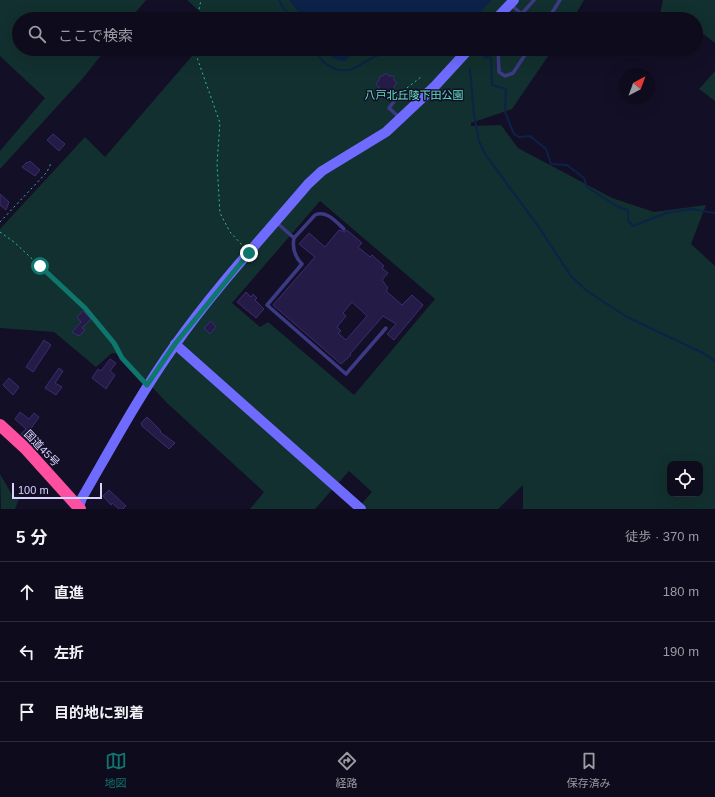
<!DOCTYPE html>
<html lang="ja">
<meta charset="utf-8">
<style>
body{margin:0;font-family:Helvetica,"Noto Sans JP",sans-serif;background:#171425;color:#f1f3f6}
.controls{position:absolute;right:12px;bottom:12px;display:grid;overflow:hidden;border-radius:8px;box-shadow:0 4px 16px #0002}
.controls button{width:36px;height:36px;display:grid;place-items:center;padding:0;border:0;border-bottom:1px solid #2e2b3b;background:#0e0b1c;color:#f1f3f6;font:20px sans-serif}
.compass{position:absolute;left:619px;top:68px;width:36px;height:36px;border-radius:50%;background:#0e0b1c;box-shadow:0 4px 16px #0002;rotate:41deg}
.scale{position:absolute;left:12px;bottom:10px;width:90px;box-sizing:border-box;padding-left:4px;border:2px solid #d9d4ff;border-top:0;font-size:11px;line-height:14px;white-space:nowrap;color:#d9d4ff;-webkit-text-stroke:3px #130f26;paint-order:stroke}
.stop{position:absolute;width:12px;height:12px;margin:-9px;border:3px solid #0f766e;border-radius:50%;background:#fff}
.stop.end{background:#0f766e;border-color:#fff;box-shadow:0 1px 4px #0008}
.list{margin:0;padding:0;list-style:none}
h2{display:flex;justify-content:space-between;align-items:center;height:52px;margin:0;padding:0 16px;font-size:17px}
h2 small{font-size:13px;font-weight:400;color:#9b9ba3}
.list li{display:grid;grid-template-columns:26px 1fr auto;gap:12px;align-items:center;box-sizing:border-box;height:60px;padding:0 16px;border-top:1px solid #2e2b3b}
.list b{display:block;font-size:15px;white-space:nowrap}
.list em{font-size:13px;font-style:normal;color:#9b9ba3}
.icon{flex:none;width:22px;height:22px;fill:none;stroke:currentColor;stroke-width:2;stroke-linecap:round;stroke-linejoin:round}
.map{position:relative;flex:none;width:715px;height:509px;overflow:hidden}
.search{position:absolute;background:#0e0b1c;box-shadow:0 4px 16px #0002;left:12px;right:12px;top:12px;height:44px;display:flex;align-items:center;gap:10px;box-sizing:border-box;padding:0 14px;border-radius:22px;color:#9b9ba3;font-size:15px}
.sheet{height:232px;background:#0e0b1c}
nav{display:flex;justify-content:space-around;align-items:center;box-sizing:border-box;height:56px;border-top:1px solid #2e2b3b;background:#0e0b1c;font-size:11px;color:#9b9ba3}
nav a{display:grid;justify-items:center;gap:2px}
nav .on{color:#0f766e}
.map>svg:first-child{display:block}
.green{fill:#12302f;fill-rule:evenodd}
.water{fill:#0c2248}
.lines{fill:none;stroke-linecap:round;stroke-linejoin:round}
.stream{stroke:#0c2248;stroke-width:2}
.building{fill:#241b47;stroke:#3b2d73;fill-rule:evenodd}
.path{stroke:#2fb8b0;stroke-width:1;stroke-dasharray:2 3;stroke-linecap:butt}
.lane{stroke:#3d3a85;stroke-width:3.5}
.secondary{stroke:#6f6bff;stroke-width:10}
.highway{stroke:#ff4fa3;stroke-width:12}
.route{stroke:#0f766e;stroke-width:5}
.labels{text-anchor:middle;stroke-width:3;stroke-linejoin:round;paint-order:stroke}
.park-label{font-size:11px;fill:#5fe0c0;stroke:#130f26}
.street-label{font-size:11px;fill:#d9d4ff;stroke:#130f26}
</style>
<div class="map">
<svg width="715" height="509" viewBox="0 0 715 509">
<rect width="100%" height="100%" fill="#130f26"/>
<g class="green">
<polygon points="0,0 146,0 130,19 19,19 19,49 106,49 83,78 0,169 0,151 45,98 0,56"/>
<polygon points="187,0 584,0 573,19 208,19"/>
<polygon points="663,0 715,0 715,43 702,33 696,40 696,19 659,19"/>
<path d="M 198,49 L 553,49 L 512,109 L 471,123 L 471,126 L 501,125 L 518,148 L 612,198 L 654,212 L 706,205 L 691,244 L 715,266 L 715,509 L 523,509 L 523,485 L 498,509 L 357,509 L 372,492 L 349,471 L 315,509 L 250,509 L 264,492 L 167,403 L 121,354 L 112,353 L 96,367 L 54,332 L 0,328 L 0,229 L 85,137 L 105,157 ZM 320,201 L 435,299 L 354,395 L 268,322 L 260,327 L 232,303 ZM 670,464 L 700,464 L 700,494 L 670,494 Z"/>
<polygon points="715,71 715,101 699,89"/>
<polygon points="0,474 11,493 19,499 15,509 1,509"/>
</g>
<g class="water">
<polygon points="289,0 492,0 474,19 304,19"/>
<path d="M 327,49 L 356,49 L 345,61 C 335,60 330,58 327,49 Z"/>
</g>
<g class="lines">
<g class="stream">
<polyline points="279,0 284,9 294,19"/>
<path d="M 315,49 C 320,63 336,74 352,69 C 361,66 369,58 379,55 C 388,51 397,53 406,49"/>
<polyline points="484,57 491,58 492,85 506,89 505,112 514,134 519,137 530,136 546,149 551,164 567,165 584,178 587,187 618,207 628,210 628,220 633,226 666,213 691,209 715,213"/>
<polyline points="470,69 474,115 479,141 485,154 538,226 571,276 587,291 627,317 703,353 715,361"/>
</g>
</g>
<g class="building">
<polygon points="386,73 389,76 394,76 394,80 397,83 394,86 394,91 389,91 387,93 383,90 379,90 379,87 376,84 379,80 380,76 383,76"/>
<polygon points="53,134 65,144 59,151 47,140"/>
<polygon points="30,161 40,170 35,176 22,167 27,162 28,163"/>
<polygon points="0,194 9,202 6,210 0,205"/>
<path d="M 339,230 L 345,232 L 347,230 L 362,243 L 358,247 L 370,257 L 372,255 L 384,266 L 382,268 L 388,273 L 382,280 L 388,288 L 386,291 L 402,305 L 412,295 L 423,305 L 394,340 L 387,334 L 396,324 L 383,316 L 350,354 L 351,355 L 341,364 L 273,305 L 315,257 L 299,244 L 309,233 L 325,247 ZM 352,302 L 367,316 L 346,340 L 338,333 L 341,331 L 337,327 L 346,316 L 343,313 Z"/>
<polygon points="246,292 251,297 253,294 257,298 255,300 264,309 256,318 237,302"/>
<polygon points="83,311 91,319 82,328 85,330 79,336 72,332 81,322 77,317"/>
<polygon points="211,321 216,327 210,334 204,328"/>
<polygon points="44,340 51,345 33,372 26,367"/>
<polygon points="110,359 116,363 110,371 115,375 106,389 92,378 98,369 101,371"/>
<polygon points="59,368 63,371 55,383 62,387 56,395 45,388"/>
<polygon points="9,378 19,387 13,395 3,385"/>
<polygon points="20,412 29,419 34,413 39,417 25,437 21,434 26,429 15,419"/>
<polygon points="147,417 161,431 160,432 175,443 169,449 142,426 141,423"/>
<polygon points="109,490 126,506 123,509 119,509 112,503 111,505 103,496"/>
</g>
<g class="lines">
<g class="path">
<polyline points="197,19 201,0"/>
<polyline points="194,49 220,123 217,164 220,213 230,232 243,246"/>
<polyline points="403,91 421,77"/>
<polyline points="0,222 47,172 51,163"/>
<polyline points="0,232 14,242 85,308 114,343 122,358 141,379"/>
</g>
<g class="lane">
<polyline points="511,5 528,19"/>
<polyline points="517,19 534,0"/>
<polyline points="548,19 560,0"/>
<polyline points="498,49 499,72 505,76 513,73 529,49"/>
<polyline points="400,94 389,108 400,118"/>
<path d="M 276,222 L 294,238 L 315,215 C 327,210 336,222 344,229"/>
<path d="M 294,238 C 292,248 295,257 302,264 L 267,305 L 346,374 L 386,328"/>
</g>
<g class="secondary">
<polyline points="496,19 514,0"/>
<polyline points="175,344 361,509"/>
<path d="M 78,509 L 82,498 C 112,446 140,394 175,345 C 215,288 263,237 308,184 L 322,171 L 386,132 L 435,86 L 469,49"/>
</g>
<polyline class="highway" points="0,425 25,448 80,509"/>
</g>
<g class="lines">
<polyline class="route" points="40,266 85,308 114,343 122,358 147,385 175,344 249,253"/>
</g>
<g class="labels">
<g class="park-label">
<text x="414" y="99">八戸北丘陵下田公園</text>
</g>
<g class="street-label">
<text transform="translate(42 448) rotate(46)" y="4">国道45号</text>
</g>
</g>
</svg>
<div class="controls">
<button><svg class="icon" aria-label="locate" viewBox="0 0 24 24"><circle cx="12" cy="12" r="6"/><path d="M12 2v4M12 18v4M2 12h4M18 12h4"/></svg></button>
</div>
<svg class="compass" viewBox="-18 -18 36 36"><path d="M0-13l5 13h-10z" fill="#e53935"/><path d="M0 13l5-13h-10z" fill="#9b9ba3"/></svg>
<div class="scale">100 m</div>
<div class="stop" style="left:40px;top:266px"></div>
<div class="stop end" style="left:249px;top:253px"></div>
<div class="search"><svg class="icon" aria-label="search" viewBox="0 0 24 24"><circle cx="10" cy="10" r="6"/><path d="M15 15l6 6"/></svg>ここで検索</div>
</div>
<section class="sheet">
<h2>5 分<small>徒歩 · 370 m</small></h2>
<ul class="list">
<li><svg class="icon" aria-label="ahead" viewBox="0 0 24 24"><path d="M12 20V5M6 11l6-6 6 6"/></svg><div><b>直進</b></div><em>180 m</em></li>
<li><svg class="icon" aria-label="left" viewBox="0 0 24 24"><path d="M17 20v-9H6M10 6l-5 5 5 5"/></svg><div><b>左折</b></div><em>190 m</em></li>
<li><svg class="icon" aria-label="arrive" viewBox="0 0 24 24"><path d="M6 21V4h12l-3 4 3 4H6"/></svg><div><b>目的地に到着</b></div></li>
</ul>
</section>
<nav>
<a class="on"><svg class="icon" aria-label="map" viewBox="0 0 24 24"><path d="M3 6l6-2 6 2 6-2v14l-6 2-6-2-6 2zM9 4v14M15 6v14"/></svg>地図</a>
<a><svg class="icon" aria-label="directions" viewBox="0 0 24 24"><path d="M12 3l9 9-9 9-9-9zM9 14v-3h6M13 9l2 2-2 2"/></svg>経路</a>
<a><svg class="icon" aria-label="saved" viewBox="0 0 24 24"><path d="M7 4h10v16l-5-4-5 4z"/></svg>保存済み</a>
</nav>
